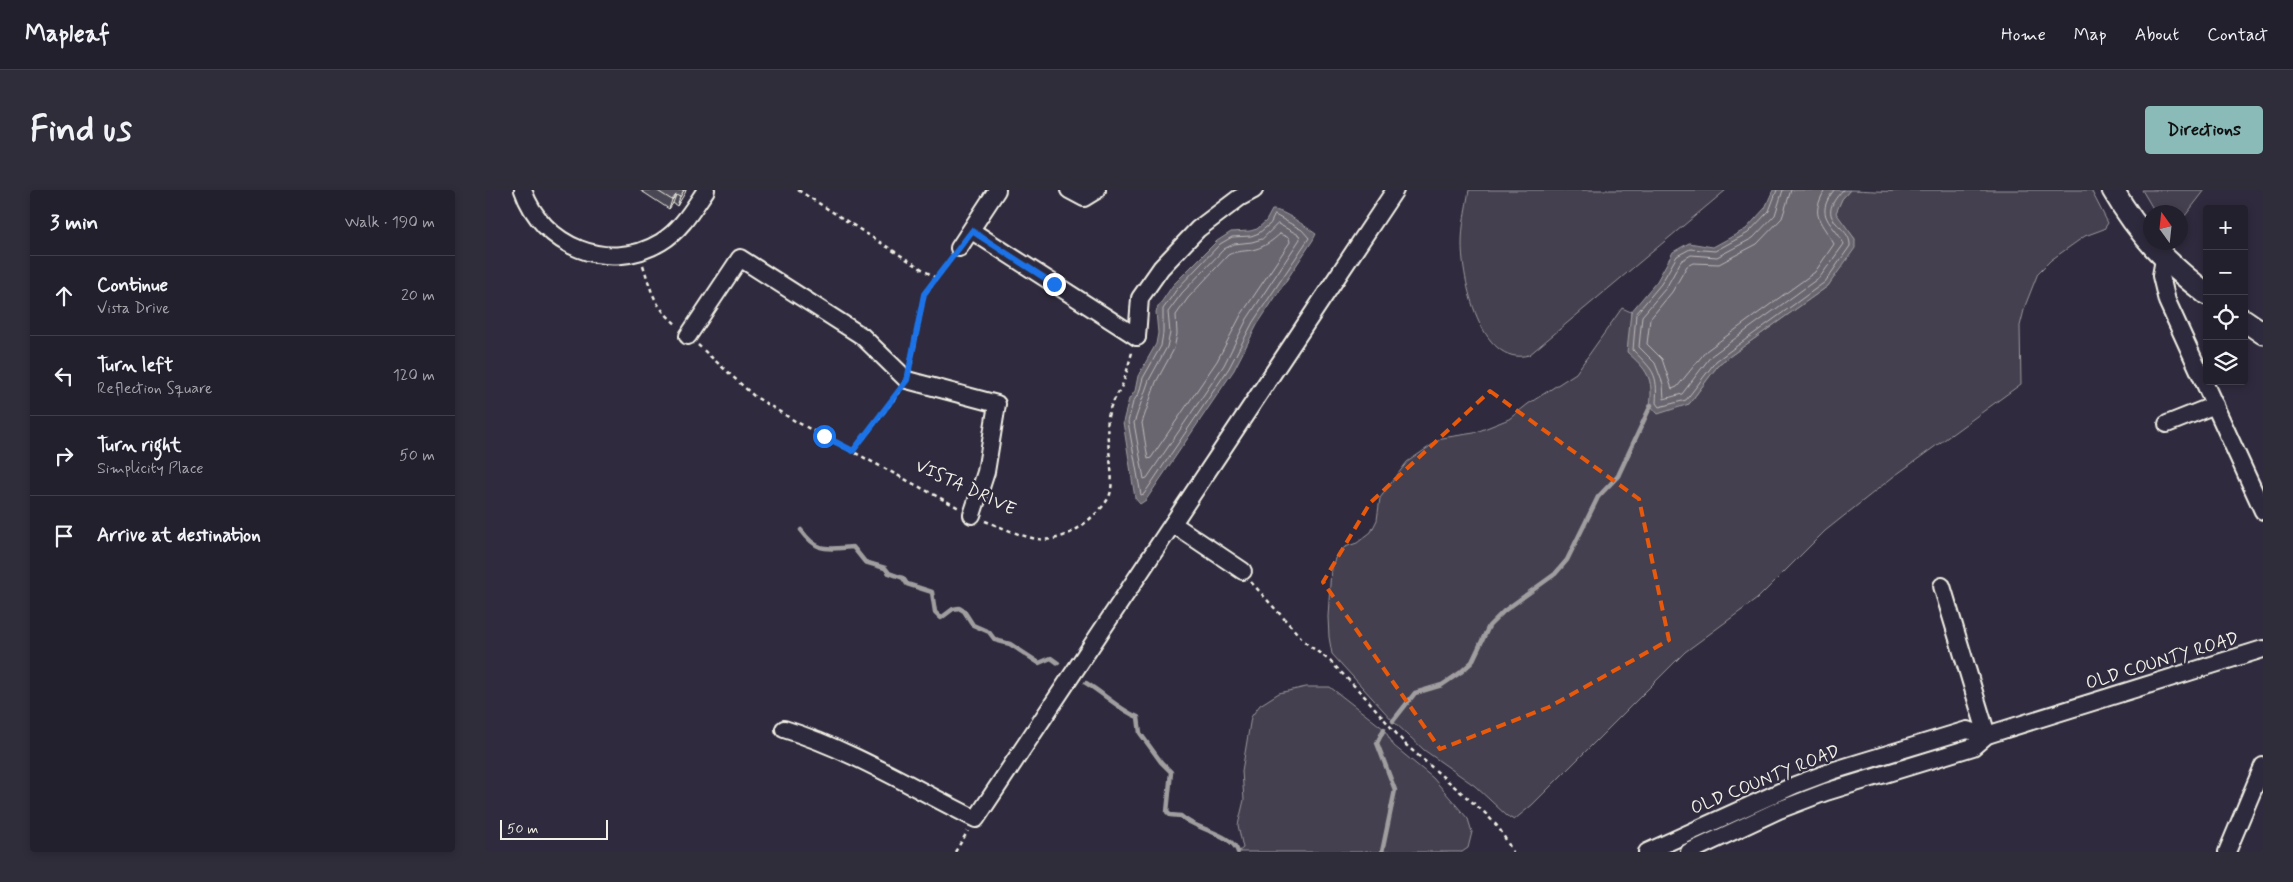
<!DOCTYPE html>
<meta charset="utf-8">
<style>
body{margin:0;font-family:Mynerve,sans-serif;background:#2f2d3a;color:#f1f3f6}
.controls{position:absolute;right:15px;top:15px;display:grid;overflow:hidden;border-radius:5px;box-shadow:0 2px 8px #0003}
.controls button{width:45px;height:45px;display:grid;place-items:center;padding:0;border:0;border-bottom:1px solid #403e4a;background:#23202e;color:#f1f3f6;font:25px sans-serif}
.compass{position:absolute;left:1658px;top:15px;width:45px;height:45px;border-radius:50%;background:#23202e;box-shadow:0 2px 8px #0003;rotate:345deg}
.scale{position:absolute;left:15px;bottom:12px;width:108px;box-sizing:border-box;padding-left:5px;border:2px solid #f4f1e8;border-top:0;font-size:14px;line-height:18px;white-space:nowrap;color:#f4f1e8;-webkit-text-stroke:4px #2f2a3d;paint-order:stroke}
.stop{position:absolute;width:15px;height:15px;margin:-11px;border:4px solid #1a73e8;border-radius:50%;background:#fff}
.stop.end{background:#1a73e8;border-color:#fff;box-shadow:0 1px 5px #0008}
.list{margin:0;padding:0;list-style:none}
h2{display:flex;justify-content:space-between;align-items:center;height:65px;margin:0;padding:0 20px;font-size:21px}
h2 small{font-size:16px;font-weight:400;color:#a3a3aa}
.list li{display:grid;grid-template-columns:32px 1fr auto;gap:15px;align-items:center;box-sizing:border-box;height:80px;padding:0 20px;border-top:1px solid #403e4a}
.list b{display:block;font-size:19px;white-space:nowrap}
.list p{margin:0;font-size:16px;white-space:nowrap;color:#a3a3aa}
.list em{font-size:16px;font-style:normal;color:#a3a3aa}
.icon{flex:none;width:28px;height:28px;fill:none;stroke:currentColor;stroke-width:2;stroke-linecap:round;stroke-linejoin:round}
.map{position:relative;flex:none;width:1778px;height:662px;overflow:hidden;border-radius:5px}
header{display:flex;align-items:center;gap:30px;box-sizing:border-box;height:70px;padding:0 25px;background:#23202e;border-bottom:1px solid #403e4a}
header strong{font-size:24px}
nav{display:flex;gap:28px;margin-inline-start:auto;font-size:18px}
.intro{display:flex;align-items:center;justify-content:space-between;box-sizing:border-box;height:120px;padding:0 30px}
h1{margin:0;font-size:35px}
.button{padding:12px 22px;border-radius:5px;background:#8bbbb9;color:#111;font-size:18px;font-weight:700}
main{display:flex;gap:30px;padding:0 30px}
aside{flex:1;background:#23202e;border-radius:5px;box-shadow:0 2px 8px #0003}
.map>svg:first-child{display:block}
.green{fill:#454050;stroke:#9c989c}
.water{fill:#6a6670;stroke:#a19ea0}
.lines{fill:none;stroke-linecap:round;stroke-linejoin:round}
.shore{stroke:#bdb9b8;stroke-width:1}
.stream{stroke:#a19ea0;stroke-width:4.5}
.minor-casing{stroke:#f4f1e8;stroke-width:20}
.major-casing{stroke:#f4f1e8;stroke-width:25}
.path{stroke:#f4f1e8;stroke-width:2.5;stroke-dasharray:4 4;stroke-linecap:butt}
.minor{stroke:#2f2a3d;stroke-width:16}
.major{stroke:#2f2a3d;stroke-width:21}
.wall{fill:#4a4752;stroke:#f4f1e8}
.shaded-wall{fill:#3c3942;stroke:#f4f1e8}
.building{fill:#56525f;stroke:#f4f1e8}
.route{stroke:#1a73e8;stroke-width:6}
.marked{fill:none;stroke:#e8590c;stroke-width:4;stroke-dasharray:10 6;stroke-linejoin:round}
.labels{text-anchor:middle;stroke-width:5;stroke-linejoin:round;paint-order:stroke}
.street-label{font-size:18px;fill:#f4f1e8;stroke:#2f2a3d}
</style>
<header>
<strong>Mapleaf</strong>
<nav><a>Home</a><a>Map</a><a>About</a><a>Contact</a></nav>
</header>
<div class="intro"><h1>Find us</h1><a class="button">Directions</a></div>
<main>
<aside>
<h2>3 min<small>Walk · 190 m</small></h2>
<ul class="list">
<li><svg class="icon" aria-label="ahead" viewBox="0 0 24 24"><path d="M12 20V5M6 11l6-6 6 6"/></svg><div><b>Continue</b><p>Vista Drive</p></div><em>20 m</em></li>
<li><svg class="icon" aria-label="left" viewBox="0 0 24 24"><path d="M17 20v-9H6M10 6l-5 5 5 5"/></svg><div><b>Turn left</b><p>Reflection Square</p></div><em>120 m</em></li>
<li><svg class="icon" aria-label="right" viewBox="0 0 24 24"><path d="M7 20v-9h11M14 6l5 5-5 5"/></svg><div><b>Turn right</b><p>Simplicity Place</p></div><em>50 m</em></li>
<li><svg class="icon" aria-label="arrive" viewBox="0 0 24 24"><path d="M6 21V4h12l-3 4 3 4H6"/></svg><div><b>Arrive at destination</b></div></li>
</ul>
</aside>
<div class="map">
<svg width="1778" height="662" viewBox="0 0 1778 662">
<rect width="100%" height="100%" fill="#2f2a3d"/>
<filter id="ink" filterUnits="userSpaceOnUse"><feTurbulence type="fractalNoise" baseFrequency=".02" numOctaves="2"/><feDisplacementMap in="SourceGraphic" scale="10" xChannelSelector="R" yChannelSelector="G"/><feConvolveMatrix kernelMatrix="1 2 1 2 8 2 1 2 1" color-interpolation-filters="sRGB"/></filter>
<g filter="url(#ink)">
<g class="green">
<path d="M 984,0 L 1241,0 L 1044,165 C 995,178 977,88 977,54 C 977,35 981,18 984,0 Z"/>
<path d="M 1365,0 C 1378,0 1409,3 1419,0 L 1606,0 L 1623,33 L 1619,39 L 1600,46 L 1566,70 L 1553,83 L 1540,116 L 1535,136 L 1536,194 L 1408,287 L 1340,341 L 1272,409 L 1200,462 L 1047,615 L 1029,630 L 1022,626 L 990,596 L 939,560 L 908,531 L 847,464 L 844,447 L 843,427 L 846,378 L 852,364 L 860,357 L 872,353 L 886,342 L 892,330 L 895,308 L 922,272 L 957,248 L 989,243 L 1024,229 L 1043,214 L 1091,183 L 1137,118 L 1146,122 L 1143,162 C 1163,180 1168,188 1166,215 L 1204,214 L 1234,174 L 1343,96 L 1370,49 L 1350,23 L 1357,9 Z"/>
<polygon points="1657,0 1720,0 1696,31 1696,22 1670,22"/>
<polygon points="821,497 845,497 899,539 909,556 948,588 983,629 987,642 983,658 977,662 753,662 758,658 753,635 759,610 757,581 766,527 775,515 794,503"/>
</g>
<g class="water">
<path d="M 1288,0 L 1365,0 L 1357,9 L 1351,23 L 1370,49 L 1370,58 L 1343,96 L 1234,174 L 1204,214 L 1173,224 L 1165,215 C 1169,188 1162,180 1142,162 L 1146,122 L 1172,91 L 1188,62 L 1204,53 L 1228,57 L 1261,39 L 1280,18 Z"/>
<path d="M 787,20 C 798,19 821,37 831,44 L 828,50 L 772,135 L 749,180 L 661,310 L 655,314 L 650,308 L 638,232 L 644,209 L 650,201 L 653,186 L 671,154 L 673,143 L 671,122 L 673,117 L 688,95 L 732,51 L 746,42 L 765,41 L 772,39 L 781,31 Z"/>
</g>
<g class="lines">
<g class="shore">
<path d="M 1292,0 L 1284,21 L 1263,43 L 1230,61 L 1205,59 L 1192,66 L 1176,94 L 1151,124 L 1148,160 C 1168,181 1173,182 1171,213 L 1174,217 L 1201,210 L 1231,171 L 1340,92 L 1365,56 C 1366,33 1326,33 1358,0"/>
<path d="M 1298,0 L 1290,25 L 1268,48 L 1232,67 L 1206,65 L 1196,71 L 1181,98 L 1157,126 L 1154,157 L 1170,173 L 1178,194 L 1179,209 L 1197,204 L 1226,166 L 1335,87 L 1359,54 C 1348,32 1328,27 1349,0"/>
<path d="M 1306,0 L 1297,28 L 1272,54 L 1234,74 L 1208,73 L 1202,76 L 1187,102 L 1165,129 L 1162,154 L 1177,169 L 1187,199 L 1192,197 L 1221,161 L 1330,82 L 1349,54 C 1337,32 1324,27 1340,0"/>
<polygon points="790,25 817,40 824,48 768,132 744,178 659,304 656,305 643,232 648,212 654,203 658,188 676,156 678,143 678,119 692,99 735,54 747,47 766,46 774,43 785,34"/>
<polygon points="793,34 814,45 815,49 762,129 739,175 662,288 659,289 649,233 664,190 682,157 685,143 683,122 697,103 739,59 749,54 767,52 777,49"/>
<path d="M 795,44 L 804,48 L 805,52 L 756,125 L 732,171 L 666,268 L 663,269 L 657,233 L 671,192 L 689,159 L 692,144 L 691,125 L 703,108 L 743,65 C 752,60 761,62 771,59 C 781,56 788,50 795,44 Z"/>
</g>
<g class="stream">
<path d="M 316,340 C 333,363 341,359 368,357 L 380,372 L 400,378 L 404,383 L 418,388 L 422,394 L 447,402 L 450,422 L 456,428 L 468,419 L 474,418 L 479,421 L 488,435 L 504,442 L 510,450 L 525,454 L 554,473 L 566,468 L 573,473"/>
<path d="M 601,493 C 618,503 636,521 653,527 L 655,543 L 676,572 L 686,582 L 682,622 L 685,625 L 696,626 C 710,640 747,643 753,662"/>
<polyline points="908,531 930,503 957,495 976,482 987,472 1004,436 1019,421 1070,384 1082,370 1113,307 1133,286 1166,215"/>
<polyline points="897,662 910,600 892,553 899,539"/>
</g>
<defs>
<g id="minor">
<path d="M 38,0 C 57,56 123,84 176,52 C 196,40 208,19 221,0"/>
<polyline points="584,0 599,8 612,0"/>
<polyline points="487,41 652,147"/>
<polyline points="474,58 512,0"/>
<polyline points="1679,69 1676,86 1682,111 1778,321"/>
<polyline points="203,146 255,68 377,146 422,190 512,214 501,282 487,325"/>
<polyline points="652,147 655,108 676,78 713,39 754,8 769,0"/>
<polyline points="1682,234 1730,215"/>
<polyline points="688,334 758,381"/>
<polyline points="1457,396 1502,545"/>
<path d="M 299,539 C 367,560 428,598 491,629 L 910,0"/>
<polyline points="1162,662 1310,595 1350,580 1482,540 1502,545"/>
<polyline points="1204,662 1294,620 1341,602 1488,557 1502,545 1778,459"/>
<polyline points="1742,662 1778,576"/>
</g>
<g id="major">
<path d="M 1628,0 C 1654,45 1681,73 1722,104"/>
<polyline points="1759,130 1778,143"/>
</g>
</defs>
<use href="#minor" class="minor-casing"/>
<use href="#major" class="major-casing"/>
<g class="path">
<polyline points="313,0 451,88"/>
<path d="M 158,75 C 168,106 168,114 193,136"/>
<polyline points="213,155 269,206 310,231 474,318"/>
<polyline points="426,173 439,104 466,69"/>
<polyline points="368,261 415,201"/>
<path d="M 500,331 C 545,348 566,364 607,327 C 614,321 625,310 626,300 C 629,278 620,251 623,228 C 624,214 633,206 638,193 C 642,183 644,171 648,160"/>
<polyline points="766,392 821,453 845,471 882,509 921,555 1000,623 1014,638 1028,662"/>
<polyline points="470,662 483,641"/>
</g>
<use href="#minor" class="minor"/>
<use href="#major" class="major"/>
</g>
<polygon class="wall" points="155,0 201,0 192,16 188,13 184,19"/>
<g class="shaded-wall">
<polygon points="199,0 201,0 200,3 192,16 195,7"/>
<polygon points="191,5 188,13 184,19 187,10"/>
</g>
<polygon class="building" points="171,0 199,0 195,7 191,5 187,10"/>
</g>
<g class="lines" filter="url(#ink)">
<polyline class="route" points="339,246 368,261 422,190 439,104 487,41 569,94"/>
</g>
<path class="marked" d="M 1005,201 L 1154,309 L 1184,450 L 1064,517 L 955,559 L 838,392 L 885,313 Z"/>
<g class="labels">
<g class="street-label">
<text transform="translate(481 297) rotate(25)" y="6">VISTA DRIVE</text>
<text transform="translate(1677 470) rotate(-17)" y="6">OLD COUNTY ROAD</text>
<text transform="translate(1280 589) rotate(-22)" y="6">OLD COUNTY ROAD</text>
</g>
</g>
</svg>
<div class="controls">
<button>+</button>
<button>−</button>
<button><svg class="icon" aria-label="locate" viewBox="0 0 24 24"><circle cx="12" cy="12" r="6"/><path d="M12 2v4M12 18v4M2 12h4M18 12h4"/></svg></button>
<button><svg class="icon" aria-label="layers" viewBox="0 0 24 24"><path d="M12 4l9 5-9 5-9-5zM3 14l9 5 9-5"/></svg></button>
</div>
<svg class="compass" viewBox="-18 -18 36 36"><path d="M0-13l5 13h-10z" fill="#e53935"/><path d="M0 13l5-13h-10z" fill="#a3a3aa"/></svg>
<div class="scale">50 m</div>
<div class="stop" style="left:339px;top:246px"></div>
<div class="stop end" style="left:569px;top:94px"></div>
</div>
</main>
